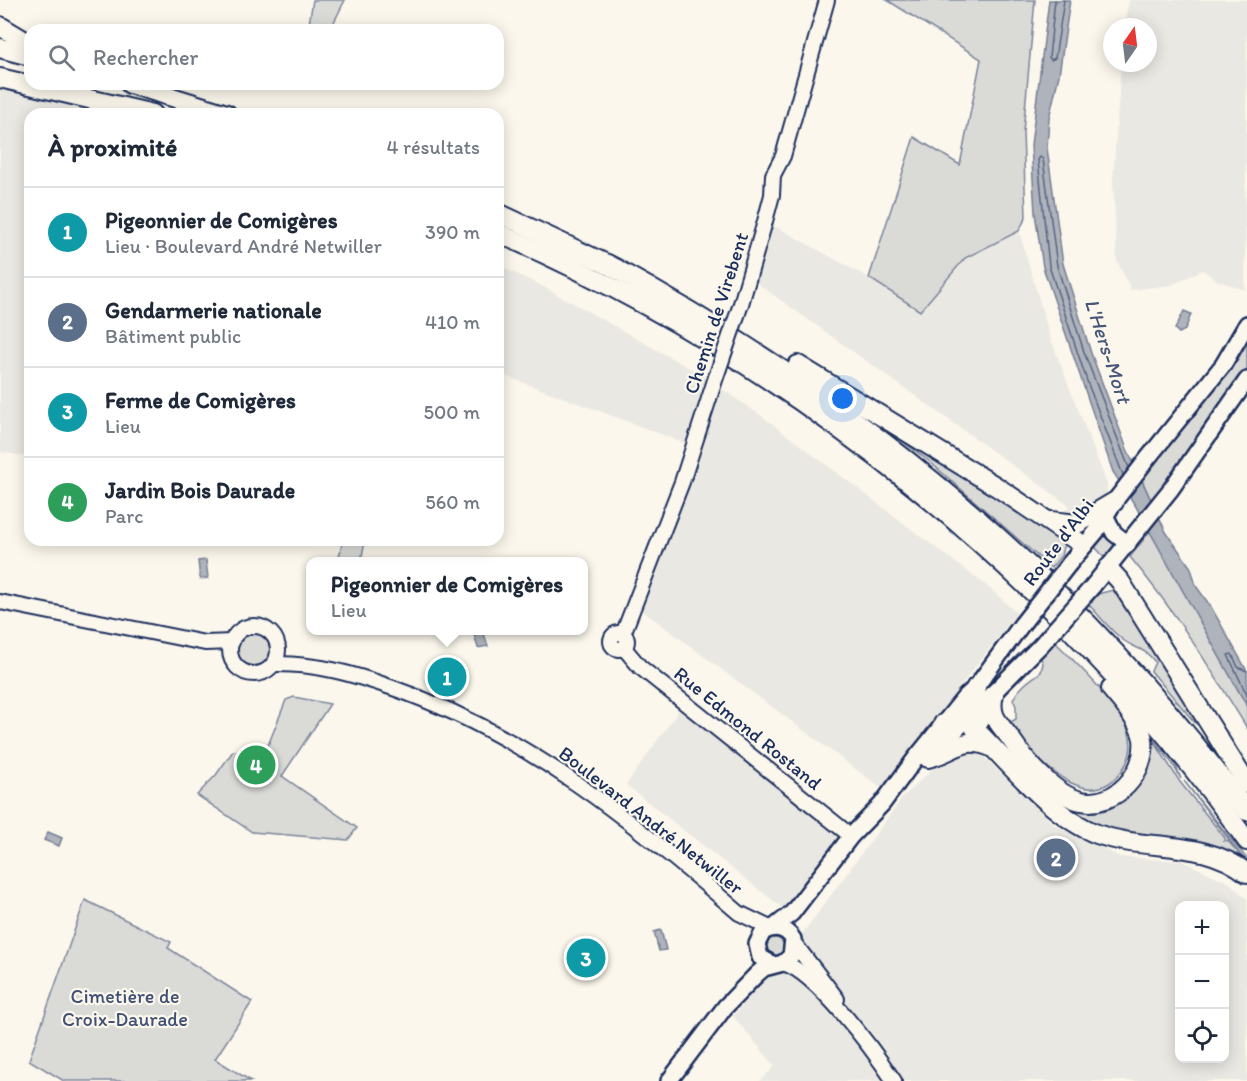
<!DOCTYPE html>
<html lang="fr">
<meta charset="utf-8">
<style>
body{margin:0;font-family:Itim,sans-serif;background:#f6f6f7;color:#1f2937}
.controls{position:absolute;right:18px;bottom:18px;display:grid;overflow:hidden;border-radius:12px;box-shadow:0 3px 15px #0003}
.controls button{width:54px;height:54px;display:grid;place-items:center;padding:0;border:0;border-bottom:2px solid #e0e1e3;background:#fff;color:#1f2937;font:30px sans-serif}
.compass{position:absolute;left:1103px;top:18px;width:54px;height:54px;border-radius:50%;background:#fff;box-shadow:0 3px 15px #0003;rotate:14deg}
.you{position:absolute;left:843px;top:399px;width:21px;height:21px;margin:-15px;border:4px solid #fff;border-radius:50%;background:#1a73e8;box-shadow:0 0 0 9px #1a73e833}
.badge{display:grid;place-items:center;width:39px;height:39px;border-radius:50%;background:#1b2f5e;color:#fff;font-size:20px;font-weight:700}
.pin{position:absolute;translate:-50% -50%;border:3px solid #fff;box-shadow:0 2px 6px #0006}
.popup{position:absolute;left:306px;top:557px;width:282px;height:78px;box-sizing:border-box;display:grid;place-content:center;border-radius:12px;background:#fff;filter:drop-shadow(0 2px 4px #0005);font-size:20px;white-space:nowrap;color:#747a83}
.popup b{font-size:22px;color:#1f2937}
.popup::after{content:'';position:absolute;left:50%;top:100%;margin-left:-12px;border:12px solid transparent;border-top-color:#fff}
.list{margin:0;padding:0;list-style:none}
h2{display:flex;justify-content:space-between;align-items:center;height:78px;margin:0;padding:0 24px;font-size:26px}
h2 small{font-size:20px;font-weight:400;color:#747a83}
.list li{display:grid;grid-template-columns:39px 1fr auto;gap:18px;align-items:center;box-sizing:border-box;height:90px;padding:0 24px;border-top:2px solid #e0e1e3}
.list b{display:block;font-size:22px;white-space:nowrap}
.list p{margin:0;font-size:20px;white-space:nowrap;color:#747a83}
.list em{font-size:20px;font-style:normal;color:#747a83}
.icon{flex:none;width:33px;height:33px;fill:none;stroke:currentColor;stroke-width:2;stroke-linecap:round;stroke-linejoin:round}
.map{position:relative;flex:none;width:1247px;height:1081px;overflow:hidden}
.search{position:absolute;background:#fff;box-shadow:0 3px 15px #0003;left:24px;top:24px;width:480px;height:66px;display:flex;align-items:center;gap:15px;box-sizing:border-box;padding:0 21px;border-radius:18px;color:#747a83;font-size:22px}
.panel{position:absolute;background:#fff;box-shadow:0 3px 15px #0003;left:24px;top:108px;width:480px;height:438px;border-radius:18px}
.map>svg:first-child{display:block}
.built{fill:#eae8e2;fill-rule:evenodd}
.green{fill:#dadad7;stroke:#7a849a;stroke-width:1.5}
.water{fill:#afb3bb;stroke:#747e96;stroke-width:1.5}
.lines{fill:none;stroke-linecap:round;stroke-linejoin:round}
.shore{stroke:#566483;stroke-width:1.5}
.secondary-casing{stroke:#1b2f5e;stroke-width:18}
.primary-casing{stroke:#1b2f5e;stroke-width:20}
.highway-casing{stroke:#1b2f5e;stroke-width:22}
.secondary{stroke:#fbf7ec;stroke-width:14}
.primary{stroke:#fbf7ec;stroke-width:15}
.highway{stroke:#fbf7ec;stroke-width:18}
.secondary-bridge-casing{stroke:#1b2f5e;stroke-width:18;stroke-linecap:butt}
.primary-bridge-casing{stroke:#1b2f5e;stroke-width:20;stroke-linecap:butt}
.secondary-bridge{stroke:#fbf7ec;stroke-width:14}
.primary-bridge{stroke:#fbf7ec;stroke-width:15}
.labels{text-anchor:middle;stroke-width:4.5;stroke-linejoin:round;paint-order:stroke}
.street-label{font-size:20px;fill:#1b2f5e;stroke:#fbf7ec}
.park-label{font-size:20px;fill:#415176;stroke:#fbf7ec}
.water-label{font-size:21px;font-style:italic;fill:#47577a;stroke:#fbf7ec}
</style>
<div class="map">
<svg width="1247" height="1081" viewBox="0 0 1247 1081">
<rect width="100%" height="100%" fill="#fbf7ec"/>
<filter id="ink" filterUnits="userSpaceOnUse"><feTurbulence type="fractalNoise" baseFrequency=".0167" numOctaves="2"/><feDisplacementMap in="SourceGraphic" scale="12" xChannelSelector="R" yChannelSelector="G"/><feConvolveMatrix kernelMatrix="1 2 1 2 8 2 1 2 1" color-interpolation-filters="sRGB"/></filter>
<g filter="url(#ink)">
<g class="built">
<polygon points="1129,0 1247,0 1245,290 1216,280 1203,270 1171,285 1131,290 1117,261 1113,180 1121,63 1148,63 1148,27 1124,27"/>
<polygon points="0,86 111,114 30,114 30,457 0,452"/>
<polygon points="773,225 869,278 920,310 965,257 1019,231 1050,337 1107,484 1106,505 1069,517 1063,512 1070,506 740,271 752,233"/>
<polygon points="498,265 542,286 700,374 763,417 987,586 1017,613 881,788 643,611 627,605 687,444 498,373"/>
<polygon points="682,706 841,834 785,910 626,785"/>
<path d="M 967,740 L 1053,824 L 1120,857 L 1182,861 L 1230,883 L 1247,899 L 1247,1081 L 760,1081 L 775,1066 L 733,1016 L 803,933 L 903,797 L 950,752 ZM 1180,906 L 1224,906 L 1224,1058 L 1180,1058 Z"/>
</g>
<g class="green">
<polygon points="313,0 345,0 330,30 308,30"/>
<polygon points="887,0 1035,0 1023,132 1026,217 1019,231 965,258 920,311 869,278 914,137 960,165 981,59"/>
<polygon points="1247,343 1247,370 1152,503 1142,480 1153,465 1152,463 1238,359"/>
<polygon points="878,423 1065,540 1061,556 1051,568 930,462"/>
<polygon points="1105,528 1120,545 1107,560 1093,545"/>
<path d="M 1150,531 L 1247,706 L 1247,728 C 1211,669 1175,611 1130,557 Z"/>
<polygon points="343,540 365,541 361,561 338,561"/>
<path d="M 1113,590 L 1200,721 L 1196,724 L 1151,671 L 1155,662 C 1144,647 1135,649 1123,640 C 1110,630 1100,616 1089,605 L 1098,594 Z"/>
<circle cx="253" cy="651" r="19"/>
<path d="M 1055,642 C 1077,664 1116,701 1128,730 C 1133,743 1131,758 1123,769 C 1088,821 1034,754 1009,729 L 1007,724 L 1016,719 L 1016,706 L 1013,699 C 1020,686 1030,680 1041,672 L 1043,663 L 1040,657 Z"/>
<polygon points="294,697 330,704 282,776 357,828 348,840 252,832 197,795 216,775 233,751 255,754 267,748 286,700"/>
<polygon points="1146,727 1174,761 1181,779 1172,763 1152,738 1180,782 1225,838 1224,841 1227,840 1243,858 1184,781 1247,859 1247,866 1090,825 1059,801 1114,802"/>
<polygon points="85,900 171,942 168,948 252,1002 215,1059 251,1081 64,1081 29,1060"/>
<circle cx="775" cy="947" r="9"/>
</g>
<g class="water">
<polygon points="1049,0 1070,0 1059,75 1049,118 1047,148 1063,264 1091,353 1127,449 1166,532 1191,568 1196,586 1211,607 1247,671 1247,706 1135,505 1113,472 1043,267 1035,213 1031,145"/>
<polygon points="1184,311 1191,314 1185,330 1179,333 1175,329"/>
<polygon points="206,560 208,578 200,579 198,561"/>
<polygon points="473,631 483,631 488,646 478,648"/>
<polygon points="48,832 62,838 59,846 44,840"/>
<polygon points="661,930 666,950 659,951 654,932"/>
</g>
<g class="lines">
<g class="shore">
<polyline points="1055,0 1049,57 1051,60 1055,58 1064,0"/>
<polyline points="1123,475 1088,384 1049,266 1038,160 1040,157 1043,159 1057,266 1085,355 1129,468"/>
<polyline points="1247,671 1238,667 1232,654 1228,655 1247,695"/>
</g>
<defs>
<g id="secondary">
<polyline points="741,304 764,225 772,195 773,175 783,156 827,0"/>
<polyline points="0,602 205,643 232,642"/>
<circle cx="254" cy="650" r="24"/>
<circle cx="619" cy="641" r="8"/>
<polyline points="623,634 682,482 716,377"/>
<polyline points="624,648 640,667 851,836"/>
<path d="M 273,664 C 315,663 354,674 393,688 C 526,734 634,822 739,913 L 770,928"/>
<polyline points="794,943 837,999"/>
<path d="M 783,963 C 816,972 874,1051 894,1081"/>
</g>
<g id="primary">
<polyline points="1106,517 1114,533 1128,544"/>
<polyline points="1069,564 1096,532 1114,502 1148,458 1223,365 1247,324"/>
<polyline points="1092,587 1171,489 1247,380"/>
<polyline points="929,757 1041,645"/>
<polyline points="773,928 792,913 851,836 882,804 915,759 965,697 976,687 1022,624"/>
<path d="M 669,1081 L 725,1007 L 757,974 L 764,968 L 783,963 L 791,956 L 793,939 C 786,928 775,925 763,932 L 757,944 L 760,957 L 774,965"/>
</g>
<g id="highway">
<polyline points="0,26 30,44"/>
<polyline points="0,48 30,56"/>
<polyline points="0,78 153,114"/>
<polyline points="130,84 227,114"/>
<polyline points="498,213 617,269"/>
<path d="M 498,233 C 796,362 1059,577 1247,841"/>
<path d="M 607,264 C 864,404 1071,575 1247,811"/>
<polyline points="798,365 997,487 1083,545"/>
<polyline points="1051,521 1077,524 1114,502"/>
<polyline points="1108,568 1120,581 1247,784"/>
<path d="M 976,687 L 968,710 L 975,729 C 1009,763 1052,817 1097,834 C 1148,852 1202,838 1247,873"/>
<path d="M 994,694 C 988,718 1001,724 1013,742 C 1027,763 1055,795 1081,801 C 1116,808 1147,772 1143,739 C 1140,722 1122,702 1111,689"/>
<polyline points="943,724 960,715 980,720"/>
<path d="M 928,758 C 956,752 962,734 993,748"/>
</g>
</defs>
<use href="#secondary" class="secondary-casing"/>
<use href="#primary" class="primary-casing"/>
<use href="#highway" class="highway-casing"/>
<use href="#secondary" class="secondary"/>
<use href="#primary" class="primary"/>
<use href="#highway" class="highway"/>
<defs>
<polyline id="secondary-bridge" points="716,377 741,304"/>
<g id="primary-bridge">
<polyline points="1022,624 1069,564"/>
<polyline points="1041,645 1092,587"/>
</g>
</defs>
<use href="#secondary-bridge" class="secondary-bridge-casing"/>
<use href="#primary-bridge" class="primary-bridge-casing"/>
<use href="#secondary-bridge" class="secondary-bridge"/>
<use href="#primary-bridge" class="primary-bridge"/>
</g>
</g>
<g class="labels">
<g class="street-label">
<text transform="translate(716 313) rotate(-72)" y="7">Chemin de Virebent</text>
<text transform="translate(1058 542) rotate(-53)" y="7">Route d'Albi</text>
<text transform="translate(748 728) rotate(39)" y="7">Rue Edmond Rostand</text>
<text transform="translate(651 820) rotate(38)" y="7">Boulevard André Netwiller</text>
</g>
<g class="park-label">
<text x="125" y="1003">Cimetière de<tspan x="125" dy="23">Croix-Daurade</tspan></text>
</g>
<g class="water-label">
<text transform="translate(1108 351) rotate(72)" y="7">L'Hers-Mort</text>
</g>
</g>
</svg>
<div class="controls">
<button>+</button>
<button>−</button>
<button><svg class="icon" aria-label="locate" viewBox="0 0 24 24"><circle cx="12" cy="12" r="6"/><path d="M12 2v4M12 18v4M2 12h4M18 12h4"/></svg></button>
</div>
<svg class="compass" viewBox="-18 -18 36 36"><path d="M0-13l5 13h-10z" fill="#e53935"/><path d="M0 13l5-13h-10z" fill="#747a83"/></svg>
<div class="you"></div>
<div class="pin badge" style="left:447px;top:677px;background:#0f9aa8">1</div>
<div class="popup"><b>Pigeonnier de Comigères</b>Lieu</div>
<div class="pin badge" style="left:1056px;top:858px;background:#5c6f8a">2</div>
<div class="pin badge" style="left:586px;top:958px;background:#0f9aa8">3</div>
<div class="pin badge" style="left:256px;top:765px;background:#2e9e5b">4</div>
<div class="search"><svg class="icon" aria-label="search" viewBox="0 0 24 24"><circle cx="10" cy="10" r="6"/><path d="M15 15l6 6"/></svg>Rechercher</div>
<section class="panel">
<h2>À proximité<small>4 résultats</small></h2>
<ul class="list">
<li><span class="badge" style="background:#0f9aa8">1</span><div><b>Pigeonnier de Comigères</b><p>Lieu · Boulevard André Netwiller</p></div><em>390 m</em></li>
<li><span class="badge" style="background:#5c6f8a">2</span><div><b>Gendarmerie nationale</b><p>Bâtiment public</p></div><em>410 m</em></li>
<li><span class="badge" style="background:#0f9aa8">3</span><div><b>Ferme de Comigères</b><p>Lieu</p></div><em>500 m</em></li>
<li><span class="badge" style="background:#2e9e5b">4</span><div><b>Jardin Bois Daurade</b><p>Parc</p></div><em>560 m</em></li>
</ul>
</section>
</div>
